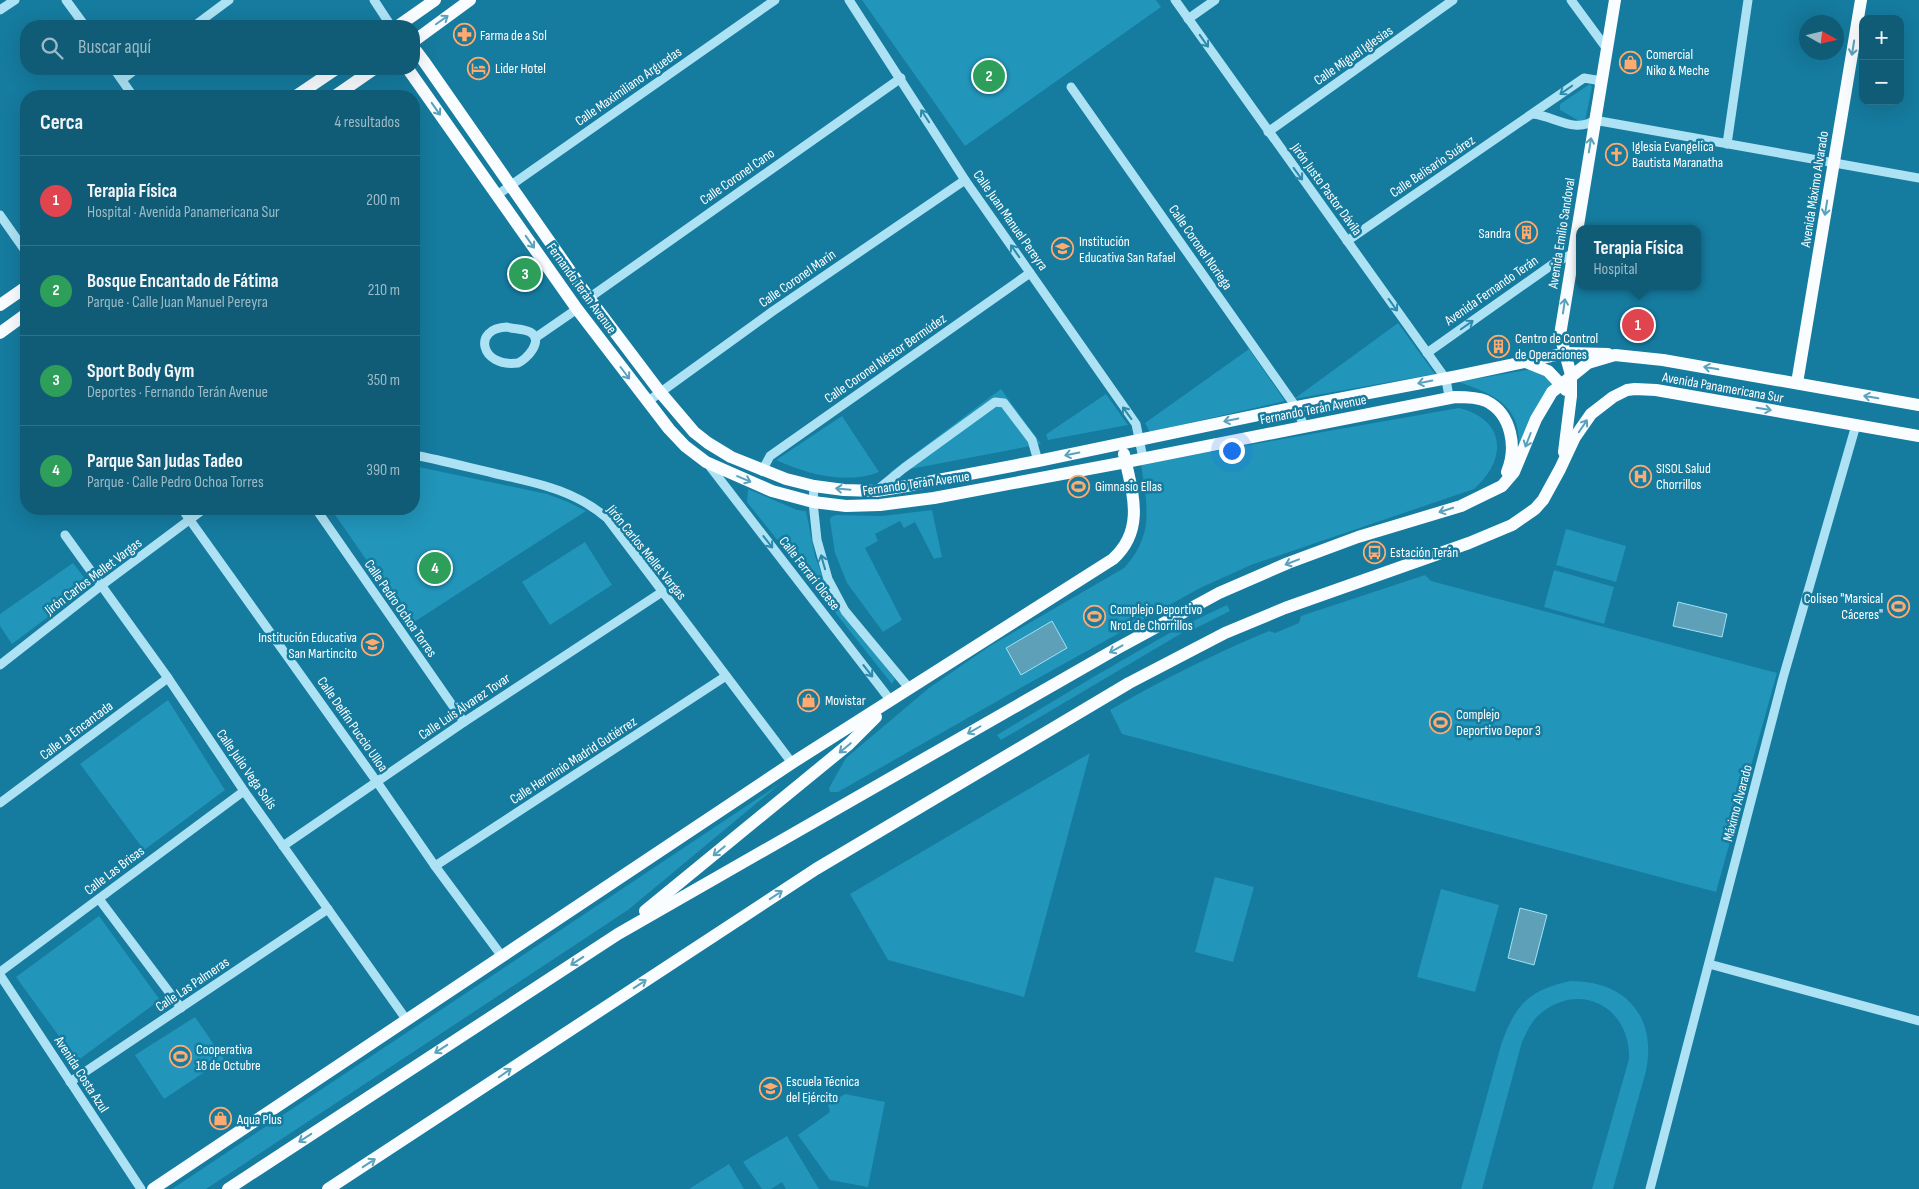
<!DOCTYPE html>
<html lang="es">
<meta charset="utf-8">
<style>
body{margin:0;font-family:"Sofia Sans Condensed",sans-serif;background:#19627c;color:#f1f3f6}
.controls{position:absolute;right:15px;top:15px;display:grid;overflow:hidden;border-radius:10px;box-shadow:0 5px 20px #0002}
.controls button{width:45px;height:45px;display:grid;place-items:center;padding:0;border:0;border-bottom:1px solid #307189;background:#105c77;color:#f1f3f6;font:25px sans-serif}
.compass{position:absolute;left:1799px;top:15px;width:45px;height:45px;border-radius:50%;background:#105c77;box-shadow:0 5px 20px #0002;rotate:98deg}
.you{position:absolute;left:1231px;top:450px;width:18px;height:18px;margin:-12px;border:4px solid #fff;border-radius:50%;background:#1a73e8;box-shadow:0 0 0 8px #1a73e833}
.badge{display:grid;place-items:center;width:32px;height:32px;border-radius:50%;background:#e797bd;color:#fff;font-size:16px;font-weight:700}
.pin{position:absolute;translate:-50% -50%;border:2px solid #fff;box-shadow:0 1px 5px #0006}
.popup{position:absolute;left:1576px;top:225px;width:125px;height:65px;box-sizing:border-box;display:grid;place-content:center;border-radius:10px;background:#105c77;filter:drop-shadow(0 1px 4px #0005);font-size:16px;white-space:nowrap;color:#9cbac6}
.popup b{font-size:19px;color:#f1f3f6}
.popup::after{content:'';position:absolute;left:50%;top:100%;margin-left:-10px;border:10px solid transparent;border-top-color:#105c77}
.list{margin:0;padding:0;list-style:none}
h2{display:flex;justify-content:space-between;align-items:center;height:65px;margin:0;padding:0 20px;font-size:21px}
h2 small{font-size:16px;font-weight:400;color:#9cbac6}
.list li{display:grid;grid-template-columns:32px 1fr auto;gap:15px;align-items:center;box-sizing:border-box;height:90px;padding:0 20px;border-top:1px solid #307189}
.list b{display:block;font-size:19px;white-space:nowrap}
.list p{margin:0;font-size:16px;white-space:nowrap;color:#9cbac6}
.list em{font-size:16px;font-style:normal;color:#9cbac6}
.icon{flex:none;width:28px;height:28px;fill:none;stroke:currentColor;stroke-width:2;stroke-linecap:round;stroke-linejoin:round}
.map{position:relative;flex:none;width:1919px;height:1189px;overflow:hidden}
.search{position:absolute;background:#105c77;box-shadow:0 5px 20px #0002;left:20px;top:20px;width:400px;height:55px;display:flex;align-items:center;gap:12px;box-sizing:border-box;padding:0 18px;border-radius:20px;color:#9cbac6;font-size:19px}
.panel{position:absolute;background:#105c77;box-shadow:0 5px 20px #0002;left:20px;top:90px;width:400px;height:425px;border-radius:20px}
.map>svg:first-child{display:block}
.green{fill:#2195ba}
.water{fill:#5ea0b7;stroke:#a0e2f6}
.lines{fill:none;stroke-linecap:round;stroke-linejoin:round}
.minor{stroke:#ade2f4;stroke-width:9}
.major{stroke:#fafdff;stroke-width:12}
.oneway{stroke:#5aa2bc}
.oneway2{stroke:#2c8aac}
.labels{text-anchor:middle;stroke-width:5;stroke-linejoin:round;paint-order:stroke}
.poi-label{font-size:14px;fill:#fff;stroke:#157b9f;text-anchor:start}
.street-label{font-size:14px;fill:#fff;stroke:#157b9f}
</style>
<div class="map">
<svg width="1919" height="1189" viewBox="0 0 1919 1189">
<rect width="100%" height="100%" fill="#157b9f"/>
<g class="green">
<polygon points="862,0 1156,0 1161,7 965,146"/>
<polygon points="1590,84 1592,87 1585,121 1581,122 1560,110 1560,104"/>
<polygon points="1398,323 1435,374 1294,399"/>
<polygon points="1249,349 1285,401 1150,432 1145,423"/>
<path d="M 1532,369 L 1553,381 L 1519,445 C 1520,404 1492,394 1459,382 Z"/>
<polygon points="1001,389 1041,444 889,473"/>
<polygon points="1106,394 1128,425 1048,440 1046,435 1048,433"/>
<path d="M 1459,408 C 1507,420 1507,460 1474,489 L 1251,565 L 1200,588 L 1015,691 L 838,792 L 830,792 L 829,788 L 846,758 L 929,688 L 990,646 L 1124,568 C 1155,534 1147,506 1141,464 Z"/>
<path d="M 842,416 L 879,472 C 846,485 806,474 776,460 Z"/>
<polygon points="414,466 547,494 568,502 586,511 411,624 331,509 414,509"/>
<polygon points="748,489 797,510 806,511 815,556 827,589 835,605 895,679 892,684 747,502"/>
<polygon points="932,510 942,557 934,559 915,522 904,528 900,521 875,534 878,541 865,548 902,620 883,632 847,583 835,553 830,520 831,517 836,515 882,516"/>
<polygon points="1566,529 1626,546 1616,582 1556,565"/>
<polygon points="585,542 612,585 550,625 522,582"/>
<polygon points="73,563 86,580 82,587 61,602 52,614 12,644 0,626 0,614"/>
<polygon points="1554,570 1614,587 1604,624 1544,607"/>
<path d="M 1425,575 L 1431,581 L 1777,673 L 1716,892 L 1122,734 L 1110,710 C 1161,680 1214,654 1269,631 L 1275,633 L 1299,623 L 1301,616 Z"/>
<polygon points="1227,605 1230,611 1194,629 1191,622"/>
<polygon points="1180,627 1182,633 1001,740 997,735 1095,676"/>
<polygon points="168,700 225,790 144,850 80,764"/>
<polygon points="1090,753 1024,997 888,960 850,894"/>
<polygon points="781,783 628,910 206,1189 172,1189"/>
<polygon points="1215,877 1254,887 1233,962 1195,952"/>
<polygon points="1441,889 1499,905 1475,992 1417,977"/>
<polygon points="99,916 160,1000 77,1061 16,977"/>
<path d="M 1571,981 C 1626,981 1657,1017 1646,1071 L 1613,1189 L 1592,1189 L 1629,1059 C 1631,1009 1582,980 1541,1013 C 1532,1020 1527,1031 1522,1042 L 1482,1189 L 1461,1189 L 1501,1045 C 1515,1005 1528,990 1571,981 Z"/>
<polygon points="195,1017 224,1059 164,1099 135,1055"/>
<polygon points="845,1094 885,1102 868,1187 830,1180 798,1135 830,1112 828,1104"/>
<polygon points="787,1136 819,1189 786,1189 782,1182 771,1189 762,1189 743,1162"/>
<polygon points="729,1164 744,1189 689,1189"/>
</g>
<g class="water">
<polygon points="1678,602 1727,614 1722,637 1673,626"/>
<polygon points="1052,621 1067,648 1021,675 1006,648"/>
<polygon points="1520,908 1547,915 1534,965 1508,958"/>
</g>
<g class="lines">
<g class="minor">
<polyline points="66,0 85,26"/>
<polyline points="374,0 391,26"/>
<polyline points="849,0 965,180 1136,424 1143,458"/>
<polyline points="1175,0 1446,379 1449,397"/>
<polyline points="1571,0 1607,49"/>
<polyline points="0,10 15,0"/>
<polyline points="1188,19 1215,0"/>
<polyline points="194,26 229,0"/>
<polyline points="114,69 133,96"/>
<polyline points="122,80 136,69"/>
<polyline points="1071,87 1296,407 1304,426"/>
<path d="M 1533,114 C 1554,116 1576,134 1594,120 L 1919,178"/>
<polyline points="1268,132 1453,0"/>
<polyline points="1727,144 1748,0"/>
<polyline points="497,195 775,0"/>
<polyline points="0,215 26,252"/>
<polyline points="1347,241 1584,78 1596,80 1601,85"/>
<polyline points="589,298 901,78"/>
<path d="M 507,327 C 514,329 524,329 530,332 C 545,340 526,360 518,363 C 480,368 472,328 507,327 Z"/>
<polyline points="535,338 577,309"/>
<polyline points="1427,353 1553,264 1572,254"/>
<polyline points="647,402 773,311 965,180"/>
<path d="M 414,455 C 440,460 467,467 493,473 C 535,483 573,489 607,518 L 792,763"/>
<polyline points="708,464 891,701"/>
<polyline points="762,471 770,456 1030,273"/>
<polyline points="814,486 813,502 817,540 828,579 845,611 909,688"/>
<polyline points="877,490 904,468 995,402 1004,403 1032,440 1038,461"/>
<polyline points="182,509 377,782 435,866 501,955"/>
<polyline points="316,509 464,722"/>
<polyline points="65,535 168,678 244,791 406,1019"/>
<polyline points="0,665 102,585 204,509"/>
<polyline points="0,803 168,678"/>
<polyline points="283,846 464,722 662,592"/>
<polyline points="435,866 726,676"/>
<polyline points="99,899 181,1008"/>
<polyline points="1709,964 1919,1021"/>
<polyline points="0,972 244,791"/>
<polyline points="0,975 141,1189"/>
<polyline points="70,1082 328,909"/>
<polyline points="1650,1189 1783,678 1856,425"/>
</g>
<g class="major">
<polyline points="398,26 435,0"/>
<polyline points="414,41 470,0"/>
<polyline points="414,50 417,52 423,60 589,298 660,392 694,432 708,443 731,457 786,479 814,486 844,490 876,491 901,487 1038,461 1296,407 1458,376 1566,353 1608,354"/>
<path d="M 408,69 L 577,309 L 669,429 L 685,446 L 706,462 L 772,491 L 813,502 L 846,506 L 880,505 L 934,498 L 1126,462 L 1455,397 C 1465,397 1477,397 1486,401 C 1512,414 1517,448 1507,472"/>
<polyline points="296,96 336,69"/>
<polyline points="335,96 374,69"/>
<polyline points="0,305 26,287"/>
<polyline points="0,333 26,314"/>
<polyline points="1526,362 1548,371 1566,390"/>
<polyline points="1797,383 1861,0"/>
<polyline points="1564,452 1571,396 1571,375 1560,335 1615,0"/>
<polyline points="645,911 849,744 876,717"/>
<path d="M 153,1189 L 792,763 L 1113,559 C 1146,529 1132,492 1124,454"/>
<polyline points="228,1189 618,934 1116,649 1219,593 1288,563 1358,537 1461,506 1502,486 1514,472 1536,419 1552,392 1588,363 1615,355 1663,360 1919,405"/>
<polyline points="328,1189 816,869 1129,683 1225,633 1285,608 1469,543 1512,525 1535,509 1543,500 1560,469 1575,437 1591,414 1613,397 1627,390 1635,389 1656,390 1919,436"/>
</g>
</g>
<defs><path id="oneway-shaft" d="M-6 0H5M1.5-3L5.5 0L1.5 3" fill="none" stroke-width="1.6" stroke-linecap="round" stroke-linejoin="round" transform="scale(1.25)"/></defs>
<g class="oneway">
<use href="#oneway-shaft" transform="translate(442 20) rotate(-35)"/>
<use href="#oneway-shaft" transform="translate(1853 48) rotate(99)"/>
<use href="#oneway-shaft" transform="translate(436 109) rotate(55)"/>
<use href="#oneway-shaft" transform="translate(1590 145) rotate(-81)"/>
<use href="#oneway-shaft" transform="translate(1826 208) rotate(99)"/>
<use href="#oneway-shaft" transform="translate(530 242) rotate(55)"/>
<use href="#oneway-shaft" transform="translate(1564 306) rotate(-82)"/>
<use href="#oneway-shaft" transform="translate(1711 368) rotate(-170)"/>
<use href="#oneway-shaft" transform="translate(625 373) rotate(53)"/>
<use href="#oneway-shaft" transform="translate(1425 382) rotate(169)"/>
<use href="#oneway-shaft" transform="translate(1871 397) rotate(-170)"/>
<use href="#oneway-shaft" transform="translate(1764 409) rotate(10)"/>
<use href="#oneway-shaft" transform="translate(1231 420) rotate(168)"/>
<use href="#oneway-shaft" transform="translate(1583 426) rotate(-56)"/>
<use href="#oneway-shaft" transform="translate(1528 440) rotate(111)"/>
<use href="#oneway-shaft" transform="translate(1072 454) rotate(169)"/>
<use href="#oneway-shaft" transform="translate(744 479) rotate(23)"/>
<use href="#oneway-shaft" transform="translate(843 489) rotate(-175)"/>
<use href="#oneway-shaft" transform="translate(1446 510) rotate(162)"/>
<use href="#oneway-shaft" transform="translate(1292 562) rotate(159)"/>
<use href="#oneway-shaft" transform="translate(1116 649) rotate(151)"/>
<use href="#oneway-shaft" transform="translate(974 730) rotate(150)"/>
<use href="#oneway-shaft" transform="translate(845 748) rotate(140)"/>
<use href="#oneway-shaft" transform="translate(719 851) rotate(141)"/>
<use href="#oneway-shaft" transform="translate(776 895) rotate(-33)"/>
<use href="#oneway-shaft" transform="translate(577 961) rotate(147)"/>
<use href="#oneway-shaft" transform="translate(640 984) rotate(-33)"/>
<use href="#oneway-shaft" transform="translate(441 1049) rotate(147)"/>
<use href="#oneway-shaft" transform="translate(505 1073) rotate(-35)"/>
<use href="#oneway-shaft" transform="translate(305 1138) rotate(147)"/>
<use href="#oneway-shaft" transform="translate(369 1163) rotate(-33)"/>
</g>
<g class="oneway2">
<use href="#oneway-shaft" transform="translate(1204 41) rotate(55)"/>
<use href="#oneway-shaft" transform="translate(1566 90) rotate(145)"/>
<use href="#oneway-shaft" transform="translate(925 116) rotate(-123)"/>
<use href="#oneway-shaft" transform="translate(1298 174) rotate(54)"/>
<use href="#oneway-shaft" transform="translate(1015 251) rotate(-125)"/>
<use href="#oneway-shaft" transform="translate(1393 305) rotate(54)"/>
<use href="#oneway-shaft" transform="translate(1467 325) rotate(-35)"/>
<use href="#oneway-shaft" transform="translate(1127 413) rotate(-126)"/>
<use href="#oneway-shaft" transform="translate(768 542) rotate(52)"/>
<use href="#oneway-shaft" transform="translate(823 562) rotate(-106)"/>
<use href="#oneway-shaft" transform="translate(868 671) rotate(52)"/>
</g>
<defs>
<symbol id="pharmacy-ring" viewBox="-11 -11 22 22"><circle r="9.5" fill="#157b9f" stroke="#ffaa70" stroke-width="1.5"/><path d="M-2-6h4v4h4v4h-4v4h-4v-4h-4v-4h4Z" fill="#ffaa70"/></symbol>
<symbol id="shop-ring" viewBox="-11 -11 22 22"><circle r="9.5" fill="#157b9f" stroke="#ffaa70" stroke-width="1.5"/><path d="M-5-2.5h2.3a2.7 3.5 0 0 1 5.4 0H5L5.5 6h-11ZM-1.5-2.5h3a1.5 2.3 0 0 0-3 0Z" fill="#ffaa70"/></symbol>
<symbol id="hotel-ring" viewBox="-11 -11 22 22"><circle r="9.5" fill="#157b9f" stroke="#ffaa70" stroke-width="1.5"/><path d="M-6-4.5h1.5V1H6V5H4.5V3h-9V5H-6ZM-4 0a1.8 1.8 0 1 1 3.6 0ZM.5 0V-2.5h3Q6-2.5 6 0Z" fill="#ffaa70"/></symbol>
<symbol id="church-ring" viewBox="-11 -11 22 22"><circle r="9.5" fill="#157b9f" stroke="#ffaa70" stroke-width="1.5"/><path d="M-1.2-6h2.4v3.5h3.3v2.4h-3.3V6h-2.4V-.1h-3.3v-2.4h3.3Z" fill="#ffaa70"/></symbol>
<symbol id="building-ring" viewBox="-11 -11 22 22"><circle r="9.5" fill="#157b9f" stroke="#ffaa70" stroke-width="1.5"/><path d="M-4-6H4V6H1V3H-1V6H-4ZM-2.5-4.3h1.7v1.8h-1.7ZM.8-4.3h1.7v1.8H.8ZM-2.5-1h1.7V.8h-1.7ZM.8-1h1.7V.8H.8Z" fill="#ffaa70"/></symbol>
<symbol id="school-ring" viewBox="-11 -11 22 22"><circle r="9.5" fill="#157b9f" stroke="#ffaa70" stroke-width="1.5"/><path d="M0-5L7-2L0 1L-7-2ZM-4 1L0 2.5L4 1V4Q0 6-4 4Z" fill="#ffaa70"/></symbol>
<symbol id="hospital-ring" viewBox="-11 -11 22 22"><circle r="9.5" fill="#157b9f" stroke="#ffaa70" stroke-width="1.5"/><path d="M-5-5h3v3.5h4V-5h3V5h-3V1.5h-4V5h-3Z" fill="#ffaa70"/></symbol>
<symbol id="stadium-ring" viewBox="-11 -11 22 22"><circle r="9.5" fill="#157b9f" stroke="#ffaa70" stroke-width="1.5"/><path d="M0-5a6.5 5 0 1 0 0 10a6.5 5 0 1 0 0-10ZM-3.5-1.8h7v3.6h-7Z" fill="#ffaa70"/></symbol>
<symbol id="bus-ring" viewBox="-11 -11 22 22"><circle r="9.5" fill="#157b9f" stroke="#ffaa70" stroke-width="1.5"/><path d="M-5-6H5V4H4V6H2V4H-2V6H-4V4H-5ZM-3.5-4V0h7V-4ZM-3.5 1.2v1.5H-2V1.2ZM2 1.2v1.5H3.5V1.2Z" fill="#ffaa70"/></symbol>
<symbol id="university-ring" viewBox="-11 -11 22 22"><circle r="9.5" fill="#157b9f" stroke="#ffaa70" stroke-width="1.5"/><path d="M0-5L7-2L0 1L-7-2ZM-4 1L0 2.5L4 1V4Q0 6-4 4Z" fill="#ffaa70"/></symbol>
</defs>
<g fill-rule="evenodd">
<use href="#pharmacy-ring" x="452" y="22" width="25" height="25"/>
<use href="#shop-ring" x="1618" y="50" width="25" height="25"/>
<use href="#hotel-ring" x="466" y="56" width="25" height="25"/>
<use href="#church-ring" x="1604" y="142" width="25" height="25"/>
<use href="#building-ring" x="1514" y="220" width="25" height="25"/>
<use href="#school-ring" x="1050" y="236" width="25" height="25"/>
<use href="#building-ring" x="1486" y="334" width="25" height="25"/>
<use href="#hospital-ring" x="1628" y="464" width="25" height="25"/>
<use href="#stadium-ring" x="1066" y="474" width="25" height="25"/>
<use href="#bus-ring" x="1362" y="540" width="25" height="25"/>
<use href="#stadium-ring" x="1886" y="594" width="25" height="25"/>
<use href="#stadium-ring" x="1082" y="604" width="25" height="25"/>
<use href="#school-ring" x="360" y="632" width="25" height="25"/>
<use href="#shop-ring" x="796" y="688" width="25" height="25"/>
<use href="#stadium-ring" x="1428" y="710" width="25" height="25"/>
<use href="#stadium-ring" x="168" y="1044" width="25" height="25"/>
<use href="#university-ring" x="758" y="1076" width="25" height="25"/>
<use href="#shop-ring" x="208" y="1106" width="25" height="25"/>
</g>
<g class="labels">
<g class="poi-label">
<text x="480" y="40">Farma de a Sol</text>
<text x="1646" y="59">Comercial<tspan x="1646" dy="16">Niko &amp; Meche</tspan></text>
<text x="495" y="73">Lider Hotel</text>
<text x="1632" y="151">Iglesia Evangelica<tspan x="1632" dy="16">Bautista Maranatha</tspan></text>
<text x="1511" y="238" text-anchor="end">Sandra</text>
<text x="1079" y="246">Institución<tspan x="1079" dy="16">Educativa San Rafael</tspan></text>
<text x="1515" y="343">Centro de Control<tspan x="1515" dy="16">de Operaciones</tspan></text>
<text x="1656" y="473">SISOL Salud<tspan x="1656" dy="16">Chorrillos</tspan></text>
<text x="1095" y="491">Gimnasio Ellas</text>
<text x="1390" y="557">Estación Terán</text>
<text x="1883" y="603" text-anchor="end">Coliseo "Marsical<tspan x="1883" dy="16">Cáceres"</tspan></text>
<text x="1110" y="614">Complejo Deportivo<tspan x="1110" dy="16">Nro1 de Chorrillos</tspan></text>
<text x="357" y="642" text-anchor="end">Institución Educativa<tspan x="357" dy="16">San Martincito</tspan></text>
<text x="825" y="705">Movistar</text>
<text x="1456" y="719">Complejo<tspan x="1456" dy="16">Deportivo Depor 3</tspan></text>
<text x="196" y="1054">Cooperativa<tspan x="196" dy="16">18 de Octubre</tspan></text>
<text x="786" y="1086">Escuela Técnica<tspan x="786" dy="16">del Ejército</tspan></text>
<text x="237" y="1124">Aqua Plus</text>
</g>
<g class="street-label">
<text transform="translate(1353 55) rotate(-35)" y="5">Calle Miguel Iglesias</text>
<text transform="translate(628 86) rotate(-35)" y="5">Calle Maximiliano Arguedas</text>
<text transform="translate(1432 166) rotate(-34)" y="5">Calle Belisario Suárez</text>
<text transform="translate(737 176) rotate(-35)" y="5">Calle Coronel Cano</text>
<text transform="translate(1327 189) rotate(54)" y="5">Jirón Justo Pastor Dávila</text>
<text transform="translate(1814 189) rotate(-81)" y="5">Avenida Máximo Alvarado</text>
<text transform="translate(1011 220) rotate(55)" y="5">Calle Juan Manuel Pereyra</text>
<text transform="translate(1561 233) rotate(-81)" y="5">Avenida Emilio Sandoval</text>
<text transform="translate(1201 247) rotate(55)" y="5">Calle Coronel Noriega</text>
<text transform="translate(797 278) rotate(-35)" y="5">Calle Coronel Marín</text>
<text transform="translate(582 288) rotate(54)" y="5">Fernando Terán Avenue</text>
<text transform="translate(1491 290) rotate(-35)" y="5">Avenida Fernando Terán</text>
<text transform="translate(885 358) rotate(-35)" y="5">Calle Coronel Néstor Bermúdez</text>
<text transform="translate(1723 387) rotate(10)" y="5">Avenida Panamericana Sur</text>
<text transform="translate(1313 409) rotate(-11)" y="5">Fernando Terán Avenue</text>
<text transform="translate(916 483) rotate(-8)" y="5">Fernando Terán Avenue</text>
<text transform="translate(647 552) rotate(51)" y="5">Jirón Carlos Mellet Vargas</text>
<text transform="translate(810 573) rotate(52)" y="5">Calle Ferrari Olcese</text>
<text transform="translate(93 576) rotate(-37)" y="5">Jirón Carlos Mellet Vargas</text>
<text transform="translate(401 608) rotate(55)" y="5">Calle Pedro Ochoa Torres</text>
<text transform="translate(464 706) rotate(-34)" y="5">Calle Luis Álvarez Tovar</text>
<text transform="translate(353 724) rotate(55)" y="5">Calle Delfín Puccio Ulloa</text>
<text transform="translate(76 730) rotate(-37)" y="5">Calle La Encantada</text>
<text transform="translate(573 760) rotate(-33)" y="5">Calle Herminio Madrid Gutiérrez</text>
<text transform="translate(247 769) rotate(55)" y="5">Calle Julio Vega Solís</text>
<text transform="translate(1737 803) rotate(-75)" y="5">Máximo Alvarado</text>
<text transform="translate(114 870) rotate(-37)" y="5">Calle Las Brisas</text>
<text transform="translate(192 984) rotate(-34)" y="5">Calle Las Palmeras</text>
<text transform="translate(82 1074) rotate(57)" y="5">Avenida Costa Azul</text>
</g>
</g>
</svg>
<div class="controls">
<button>+</button>
<button>−</button>
</div>
<svg class="compass" viewBox="-18 -18 36 36"><path d="M0-13l5 13h-10z" fill="#e53935"/><path d="M0 13l5-13h-10z" fill="#9cbac6"/></svg>
<div class="you"></div>
<div class="pin badge" style="left:1638px;top:325px;background:#e0444e">1</div>
<div class="popup"><b>Terapia Física</b>Hospital</div>
<div class="pin badge" style="left:989px;top:76px;background:#2e9e5b">2</div>
<div class="pin badge" style="left:525px;top:274px;background:#2e9e5b">3</div>
<div class="pin badge" style="left:435px;top:568px;background:#2e9e5b">4</div>
<div class="search"><svg class="icon" aria-label="search" viewBox="0 0 24 24"><circle cx="10" cy="10" r="6"/><path d="M15 15l6 6"/></svg>Buscar aquí</div>
<section class="panel">
<h2>Cerca<small>4 resultados</small></h2>
<ul class="list">
<li><span class="badge" style="background:#e0444e">1</span><div><b>Terapia Física</b><p>Hospital · Avenida Panamericana Sur</p></div><em>200 m</em></li>
<li><span class="badge" style="background:#2e9e5b">2</span><div><b>Bosque Encantado de Fátima</b><p>Parque · Calle Juan Manuel Pereyra</p></div><em>210 m</em></li>
<li><span class="badge" style="background:#2e9e5b">3</span><div><b>Sport Body Gym</b><p>Deportes · Fernando Terán Avenue</p></div><em>350 m</em></li>
<li><span class="badge" style="background:#2e9e5b">4</span><div><b>Parque San Judas Tadeo</b><p>Parque · Calle Pedro Ochoa Torres</p></div><em>390 m</em></li>
</ul>
</section>
</div>
